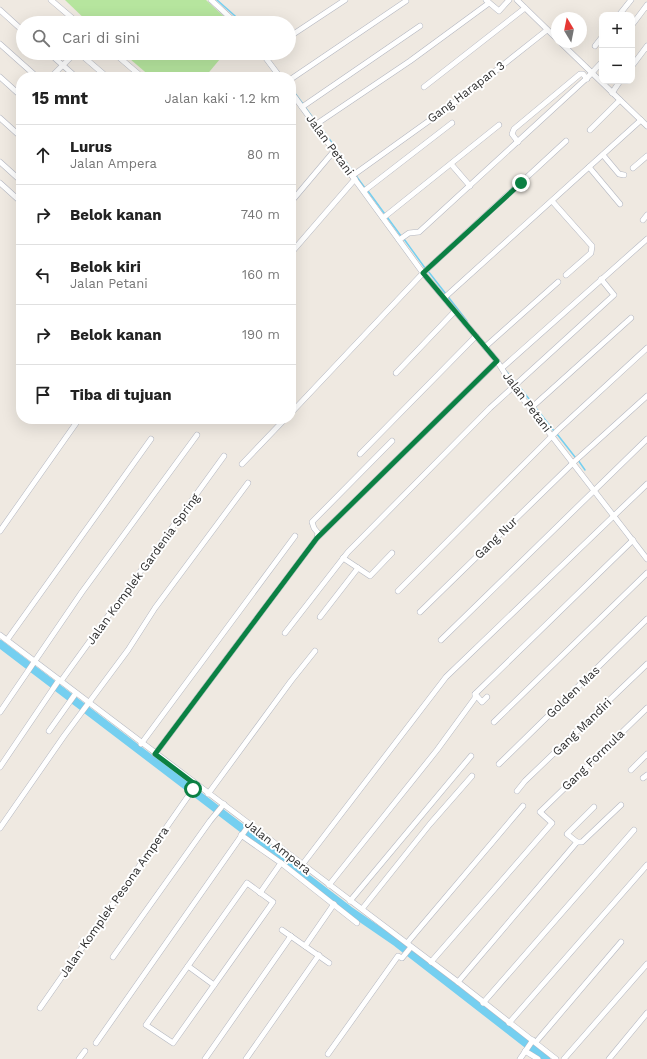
<!DOCTYPE html>
<html lang="id">
<meta charset="utf-8">
<style>
body{margin:0;font-family:"Work Sans",sans-serif;background:#f6f6f6;color:#222}
.controls{position:absolute;right:12px;top:12px;display:grid;overflow:hidden;border-radius:8px;box-shadow:0 4px 16px #0002}
.controls button{width:36px;height:36px;display:grid;place-items:center;padding:0;border:0;border-bottom:1px solid #e0e0e0;background:#fff;color:#222;font:20px sans-serif}
.compass{position:absolute;left:551px;top:12px;width:36px;height:36px;border-radius:50%;background:#fff;box-shadow:0 4px 16px #0002;rotate:350deg}
.stop{position:absolute;width:12px;height:12px;margin:-9px;border:3px solid #0b8043;border-radius:50%;background:#fff}
.stop.end{background:#0b8043;border-color:#fff;box-shadow:0 1px 4px #0008}
.list{margin:0;padding:0;list-style:none}
h2{display:flex;justify-content:space-between;align-items:center;height:52px;margin:0;padding:0 16px;font-size:17px}
h2 small{font-size:13px;font-weight:400;color:#767676}
.list li{display:grid;grid-template-columns:26px 1fr auto;gap:12px;align-items:center;box-sizing:border-box;height:60px;padding:0 16px;border-top:1px solid #e0e0e0}
.list b{display:block;font-size:15px;white-space:nowrap}
.list p{margin:0;font-size:13px;white-space:nowrap;color:#767676}
.list em{font-size:13px;font-style:normal;color:#767676}
.icon{flex:none;width:22px;height:22px;fill:none;stroke:currentColor;stroke-width:2;stroke-linecap:round;stroke-linejoin:round}
.map{position:relative;flex:none;width:647px;height:1059px;overflow:hidden}
.search{position:absolute;background:#fff;box-shadow:0 4px 16px #0002;left:16px;top:16px;width:280px;height:44px;display:flex;align-items:center;gap:10px;box-sizing:border-box;padding:0 14px;border-radius:22px;color:#767676;font-size:15px}
.panel{position:absolute;background:#fff;box-shadow:0 4px 16px #0002;left:16px;top:72px;width:280px;height:352px;border-radius:16px}
.map>svg:first-child{display:block}
.green{fill:#b6e59e}
.lines{fill:none;stroke-linecap:round;stroke-linejoin:round}
.stream{stroke:#75cff0;stroke-width:1.5}
.river{stroke:#75cff0;stroke-width:8}
.street-casing{stroke:#b4b7c1;stroke-width:6}
.street{stroke:#fff;stroke-width:5}
.route{stroke:#0b8043;stroke-width:5}
.labels{text-anchor:middle;stroke-width:4;stroke-linejoin:round;paint-order:stroke}
.street-label{font-size:12px;fill:#2e2e2e;stroke:#fff}
</style>
<div class="map">
<svg width="647" height="1059" viewBox="0 0 647 1059">
<rect width="100%" height="100%" fill="#efe9e1"/>
<g class="green">
<polygon points="65,0 206,0 231,23 89,23"/>
<polygon points="123,53 225,53 205,77 151,77"/>
</g>
<g class="lines">
<g class="stream">
<polyline points="217,0 243,23"/>
<polyline points="266,53 269,58"/>
<polyline points="291,88 303,104"/>
<polyline points="305,107 316,122"/>
<polyline points="319,125 365,188"/>
<polyline points="368,191 401,236"/>
<polyline points="404,239 425,268"/>
<polyline points="428,271 467,321"/>
<polyline points="505,370 516,382"/>
<polyline points="518,385 533,404"/>
<polyline points="535,407 554,431"/>
<polyline points="557,434 575,457"/>
<polyline points="578,460 585,470"/>
</g>
<polyline class="river" points="0,644 349,910 397,943 546,1059"/>
<defs>
<g id="street">
<polyline points="51,0 78,23"/>
<polyline points="211,0 236,23"/>
<polyline points="486,0 499,11 509,0"/>
<polyline points="517,0 557,39"/>
<polyline points="0,10 23,31"/>
<polyline points="619,15 631,0"/>
<polyline points="632,25 647,5"/>
<polyline points="289,37 345,0"/>
<polyline points="560,42 647,126"/>
<polyline points="0,44 37,77"/>
<polyline points="595,46 602,37"/>
<polyline points="49,53 76,77"/>
<polyline points="79,53 107,77"/>
<polyline points="114,53 142,77"/>
<polyline points="262,53 280,77"/>
<polyline points="632,66 647,46"/>
<polyline points="0,77 21,96"/>
<polyline points="51,77 75,53"/>
<polyline points="291,79 406,1"/>
<polyline points="424,87 525,8"/>
<polyline points="291,92 423,273 497,361 513,386 647,559"/>
<polyline points="612,93 620,81"/>
<polyline points="291,104 296,99"/>
<polyline points="302,107 420,26"/>
<polyline points="0,118 21,137"/>
<polyline points="315,125 410,61 489,3"/>
<polyline points="590,130 620,100"/>
<polyline points="518,142 512,134 514,129 580,74 583,74 587,79"/>
<polyline points="603,155 619,174 624,175"/>
<polyline points="0,162 21,181"/>
<polyline points="451,164 470,186"/>
<polyline points="589,167 620,204"/>
<polyline points="633,168 647,156"/>
<polyline points="352,176 465,95 547,30"/>
<polyline points="0,183 21,202"/>
<polyline points="364,191 452,123"/>
<polyline points="552,201 592,246 591,253 566,275"/>
<polyline points="291,202 334,151"/>
<polyline points="383,218 499,125"/>
<polyline points="643,220 647,215"/>
<polyline points="399,240 409,233 419,232 588,77 602,62"/>
<polyline points="291,253 355,179"/>
<polyline points="444,298 641,120"/>
<polyline points="485,347 558,282"/>
<polyline points="502,368 647,239"/>
<polyline points="396,373 455,311"/>
<polyline points="531,408 631,318"/>
<polyline points="291,413 423,273 566,141"/>
<polyline points="360,454 476,336"/>
<polyline points="242,464 285,419"/>
<polyline points="0,531 79,419"/>
<polyline points="317,538 497,361"/>
<polyline points="343,558 370,576 392,553"/>
<polyline points="398,591 559,429 647,348"/>
<polyline points="420,612 575,461 647,396"/>
<polyline points="320,617 358,568"/>
<polyline points="285,633 348,552 490,408 614,295 601,279"/>
<polyline points="0,635 458,982 556,1059"/>
<polyline points="7,640 151,439"/>
<polyline points="441,640 647,439"/>
<polyline points="61,681 224,456"/>
<polyline points="475,694 482,702 487,697"/>
<polyline points="0,712 82,592 197,435"/>
<polyline points="494,722 647,573"/>
<polyline points="49,731 76,693"/>
<polyline points="141,744 295,536"/>
<polyline points="155,754 317,538 318,533 314,528 312,522 392,441"/>
<polyline points="499,764 647,619"/>
<polyline points="0,767 59,680"/>
<polyline points="631,770 647,754"/>
<polyline points="643,778 647,775"/>
<polyline points="517,791 525,781 647,664"/>
<polyline points="208,794 291,681 315,651"/>
<polyline points="594,807 567,834 577,842 582,842 621,805"/>
<polyline points="0,828 64,736 128,650 155,608 248,483"/>
<polyline points="241,835 281,863 260,893"/>
<polyline points="281,863 357,923"/>
<polyline points="302,865 446,677 647,484"/>
<polygon points="247,883 273,902 173,1043 146,1025"/>
<polyline points="329,885 437,750 475,698 475,694 633,540"/>
<polyline points="350,901 471,756"/>
<polyline points="362,909 430,824 472,776"/>
<polyline points="282,930 329,963"/>
<polyline points="407,943 523,806"/>
<polyline points="305,946 334,904"/>
<polyline points="113,957 210,821 224,804"/>
<polyline points="431,962 552,823 540,812 647,708"/>
<polyline points="188,966 214,985"/>
<polyline points="458,982 577,842"/>
<polyline points="483,1003 634,830"/>
<polyline points="40,1008 196,785"/>
<polyline points="509,1023 647,865"/>
<polyline points="536,1042 621,942"/>
<polyline points="96,1043 249,825"/>
<polyline points="525,1051 538,1059"/>
<polyline points="328,1054 398,956 402,958 411,947"/>
<polyline points="79,1059 85,1051"/>
<polyline points="205,1059 291,936"/>
<polyline points="246,1059 319,955"/>
<polyline points="520,1059 533,1040"/>
<polyline points="564,1059 647,964"/>
<polyline points="609,1059 647,1013"/>
</g>
</defs>
<use href="#street" class="street-casing"/>
<use href="#street" class="street"/>
</g>
<g class="lines">
<polyline class="route" points="193,789 196,785 155,754 317,538 497,361 423,273 521,183"/>
</g>
<g class="labels">
<g class="street-label">
<text transform="translate(466 92) rotate(-37)" y="4">Gang Harapan 3</text>
<text transform="translate(330 145) rotate(54)" y="4">Jalan Petani</text>
<text transform="translate(527 402) rotate(53)" y="4">Jalan Petani</text>
<text transform="translate(496 538) rotate(-44)" y="4">Gang Nur</text>
<text transform="translate(143 569) rotate(-54)" y="4">Jalan Komplek Gardenia Spring</text>
<text transform="translate(573 692) rotate(-44)" y="4">Golden Mas</text>
<text transform="translate(582 727) rotate(-44)" y="4">Gang Mandiri</text>
<text transform="translate(593 760) rotate(-44)" y="4">Gang Formula</text>
<text transform="translate(278 847) rotate(38)" y="4">Jalan Ampera</text>
<text transform="translate(114 902) rotate(-55)" y="4">Jalan Komplek Pesona Ampera</text>
</g>
</g>
</svg>
<div class="controls">
<button>+</button>
<button>−</button>
</div>
<svg class="compass" viewBox="-18 -18 36 36"><path d="M0-13l5 13h-10z" fill="#e53935"/><path d="M0 13l5-13h-10z" fill="#767676"/></svg>
<div class="stop" style="left:193px;top:789px"></div>
<div class="stop end" style="left:521px;top:183px"></div>
<div class="search"><svg class="icon" aria-label="search" viewBox="0 0 24 24"><circle cx="10" cy="10" r="6"/><path d="M15 15l6 6"/></svg>Cari di sini</div>
<section class="panel">
<h2>15 mnt<small>Jalan kaki · 1.2 km</small></h2>
<ul class="list">
<li><svg class="icon" aria-label="ahead" viewBox="0 0 24 24"><path d="M12 20V5M6 11l6-6 6 6"/></svg><div><b>Lurus</b><p>Jalan Ampera</p></div><em>80 m</em></li>
<li><svg class="icon" aria-label="right" viewBox="0 0 24 24"><path d="M7 20v-9h11M14 6l5 5-5 5"/></svg><div><b>Belok kanan</b></div><em>740 m</em></li>
<li><svg class="icon" aria-label="left" viewBox="0 0 24 24"><path d="M17 20v-9H6M10 6l-5 5 5 5"/></svg><div><b>Belok kiri</b><p>Jalan Petani</p></div><em>160 m</em></li>
<li><svg class="icon" aria-label="right" viewBox="0 0 24 24"><path d="M7 20v-9h11M14 6l5 5-5 5"/></svg><div><b>Belok kanan</b></div><em>190 m</em></li>
<li><svg class="icon" aria-label="arrive" viewBox="0 0 24 24"><path d="M6 21V4h12l-3 4 3 4H6"/></svg><div><b>Tiba di tujuan</b></div></li>
</ul>
</section>
</div>
